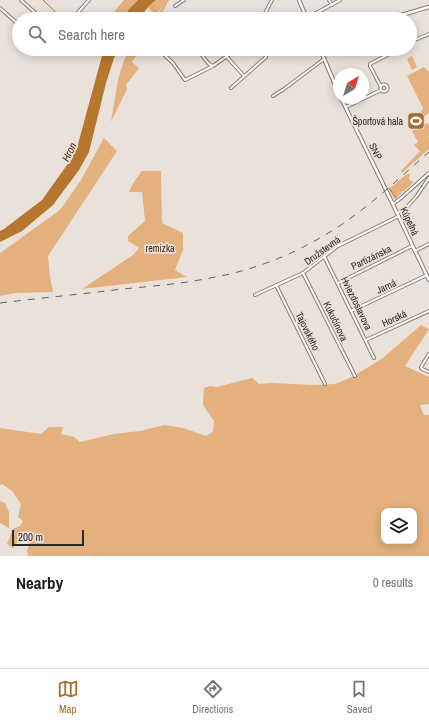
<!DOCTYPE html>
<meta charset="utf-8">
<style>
body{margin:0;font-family:"Archivo Narrow",sans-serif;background:#f6f6f6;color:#202124}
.controls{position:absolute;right:12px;bottom:12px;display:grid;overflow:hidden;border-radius:8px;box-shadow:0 2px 10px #0003}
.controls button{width:36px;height:36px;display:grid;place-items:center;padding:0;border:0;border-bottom:1px solid #e0e0e0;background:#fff;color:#202124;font:20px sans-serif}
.compass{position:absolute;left:333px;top:68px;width:36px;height:36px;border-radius:50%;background:#fff;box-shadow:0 2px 10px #0003;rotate:38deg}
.scale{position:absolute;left:12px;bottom:10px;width:72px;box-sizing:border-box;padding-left:4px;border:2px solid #2c2926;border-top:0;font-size:11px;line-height:14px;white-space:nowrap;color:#2c2926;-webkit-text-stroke:3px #eae2da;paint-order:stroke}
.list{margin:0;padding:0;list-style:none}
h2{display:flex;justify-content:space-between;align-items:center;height:52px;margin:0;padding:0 16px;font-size:17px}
h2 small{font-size:13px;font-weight:400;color:#757577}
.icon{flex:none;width:22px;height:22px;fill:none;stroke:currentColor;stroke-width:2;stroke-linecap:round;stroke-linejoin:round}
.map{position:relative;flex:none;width:429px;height:556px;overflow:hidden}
.search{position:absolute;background:#fff;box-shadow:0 2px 10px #0003;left:12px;right:12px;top:12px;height:44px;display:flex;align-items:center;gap:10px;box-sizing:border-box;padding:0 14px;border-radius:22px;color:#757577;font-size:15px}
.sheet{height:112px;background:#fff}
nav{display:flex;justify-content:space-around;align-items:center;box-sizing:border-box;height:56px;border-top:1px solid #e0e0e0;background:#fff;font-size:11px;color:#757577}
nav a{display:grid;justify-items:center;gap:2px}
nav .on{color:#a76d2c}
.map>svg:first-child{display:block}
.green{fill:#e3b07e;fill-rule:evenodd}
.water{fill:#b6762d}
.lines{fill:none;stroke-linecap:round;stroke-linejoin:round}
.stream{stroke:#b6762d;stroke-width:1}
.minor-casing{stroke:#837b74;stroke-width:4}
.tertiary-casing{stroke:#837b74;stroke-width:4.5}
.minor{stroke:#fff;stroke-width:2}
.tertiary{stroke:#fff;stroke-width:2.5}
.rail{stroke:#65615c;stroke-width:1;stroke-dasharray:7 7;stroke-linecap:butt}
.labels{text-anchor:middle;stroke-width:3.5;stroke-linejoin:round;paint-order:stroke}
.poi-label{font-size:10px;fill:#2c2926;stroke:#eae2da;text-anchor:end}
.street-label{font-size:10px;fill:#2c2926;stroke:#eae2da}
.park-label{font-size:10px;fill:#432809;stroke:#eae2da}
.water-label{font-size:11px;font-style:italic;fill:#4d3113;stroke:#eae2da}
</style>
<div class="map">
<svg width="429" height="556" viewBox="0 0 429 556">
<rect width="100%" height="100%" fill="#eae2da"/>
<g class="green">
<polygon points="124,0 138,0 129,9 124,19 111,19 117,8"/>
<polygon points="156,0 169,0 159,19 153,19 164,6 154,15 148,7"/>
<polygon points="131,49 141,49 132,62 139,68 126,85 127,89 111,122 118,80 124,60"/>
<polygon points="412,56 417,67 412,70 407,59"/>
<polygon points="424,67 429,72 429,112 423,118 421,112 423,108 407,76"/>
<polygon points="427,123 429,126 429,136 425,138 429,137 429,149 402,173 401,171 420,151 414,145 418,142 412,131"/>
<polygon points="104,138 117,151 48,256 50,277 53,292 16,293 0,296 0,253 60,210 81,180"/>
<polygon points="142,171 161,171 162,223 183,233 183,250 175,270 187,277 82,289 133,255 139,248 128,241 128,236 145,221 142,192 129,192 133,183"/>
<polygon points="407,174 410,174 409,178 411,181 414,182 403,192 403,191 401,192 402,193 395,199 394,198 389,189"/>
<path d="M 421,325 L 429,329 L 405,366 L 429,377 L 429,404 L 421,405 L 420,406 L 424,415 L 429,415 L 429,556 L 28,556 L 27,551 L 30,541 L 30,534 L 24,531 L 19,534 L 19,540 L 13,548 L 7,544 L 13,529 L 20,526 L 23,521 L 18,517 L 21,504 L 12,491 L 2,484 L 0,485 L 0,428 L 41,434 L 49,427 L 63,427 L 61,434 L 74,437 L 80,442 L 114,434 L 140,431 L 165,425 L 183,428 L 206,436 L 213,432 L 214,421 L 203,405 L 204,388 L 210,386 L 217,387 L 252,378 L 259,384 L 272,383 L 314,385 L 335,384 L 352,377 L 383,358 ZM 384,511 L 414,511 L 414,541 L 384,541 Z"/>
<polygon points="0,501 5,503 9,512 9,528 0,523"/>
</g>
<g class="water">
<polygon points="138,0 156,0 148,7 139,19 124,19 129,9"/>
<polygon points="106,49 119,49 114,58 106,83 89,152 79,170 53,205 22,231 0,242 0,231 4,229 42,200 67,165 78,144 102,56"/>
</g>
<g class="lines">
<g class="stream">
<polyline points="43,0 63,19"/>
<polyline points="95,49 103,57"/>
<polyline points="389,188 396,198"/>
</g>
<defs>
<g id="minor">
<polyline points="21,0 42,19"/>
<polyline points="329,0 332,5"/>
<polyline points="175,6 184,0"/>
<polyline points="0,8 19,25"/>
<polyline points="307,18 340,0"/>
<polyline points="72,19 89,0"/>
<polyline points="162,19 165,19"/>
<polyline points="262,19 272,0"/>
<polyline points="410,42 429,34"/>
<polyline points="46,49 47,50 48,49"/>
<polyline points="158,49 173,63 185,80 213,66 237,49"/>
<polyline points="197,49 209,64 213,66"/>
<polyline points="226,56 244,76"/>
<circle cx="384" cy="88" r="3.5"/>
<polyline points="381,87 370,66 370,64 399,49"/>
<polyline points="231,88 266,57 266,49"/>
<polyline points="273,96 284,89 324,59"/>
<polyline points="346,107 381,90"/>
<polyline points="393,204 401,198 429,173"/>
<polyline points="397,213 405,209 416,197 429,178"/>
<polyline points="415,251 429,244"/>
<polyline points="324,256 374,358"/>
<polyline points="303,273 355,376"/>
<polyline points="338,283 412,246"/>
<polyline points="276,285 325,384"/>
<polyline points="255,295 303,273 338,246 399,216"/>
<polyline points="351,311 427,275"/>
<polyline points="366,340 429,311"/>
<polyline points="429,354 421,367 422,369 429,372"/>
</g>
<g id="tertiary">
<polyline points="299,0 307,19"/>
<polyline points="376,19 398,16 429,7"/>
<polyline points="320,49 339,94"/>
<polyline points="341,98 386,190 429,280"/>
</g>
</defs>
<use href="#minor" class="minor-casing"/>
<use href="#tertiary" class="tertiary-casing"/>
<use href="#minor" class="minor"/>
<use href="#tertiary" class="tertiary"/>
<path class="rail" d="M 0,303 C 41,298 82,294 123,289 C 152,286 181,284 210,278 C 251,271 290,256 325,235 C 364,212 396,181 429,152"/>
</g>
<defs>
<symbol id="stadium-square" viewBox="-11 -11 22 22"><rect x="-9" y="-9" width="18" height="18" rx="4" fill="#a76d2c" stroke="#eae2da"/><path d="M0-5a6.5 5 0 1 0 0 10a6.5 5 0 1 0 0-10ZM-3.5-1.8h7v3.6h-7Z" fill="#fff"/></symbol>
</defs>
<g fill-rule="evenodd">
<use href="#stadium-square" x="406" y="111" width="20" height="20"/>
</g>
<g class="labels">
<g class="poi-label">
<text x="403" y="125">Športová hala</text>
</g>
<g class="street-label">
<text transform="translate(376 151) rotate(64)" y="4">SNP</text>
<text transform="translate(410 221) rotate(65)" y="4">Kúpeľná</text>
<text transform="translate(322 250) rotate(-36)" y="4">Družstevná</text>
<text transform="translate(371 257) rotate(-26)" y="4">Partizánska</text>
<text transform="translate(386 286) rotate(-25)" y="4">Jarná</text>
<text transform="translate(357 303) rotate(64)" y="4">Hviezdoslavova</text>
<text transform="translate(394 318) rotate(-25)" y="4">Horská</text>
<text transform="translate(336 321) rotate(64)" y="4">Kukučínova</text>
<text transform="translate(308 331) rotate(64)" y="4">Tajovského</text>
</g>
<g class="park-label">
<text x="160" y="252">remizka</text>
</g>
<g class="water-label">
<text transform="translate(69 152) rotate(-63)" y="4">Hron</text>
</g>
</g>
</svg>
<div class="controls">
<button><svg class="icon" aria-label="layers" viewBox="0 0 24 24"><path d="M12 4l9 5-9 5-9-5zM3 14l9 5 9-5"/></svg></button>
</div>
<svg class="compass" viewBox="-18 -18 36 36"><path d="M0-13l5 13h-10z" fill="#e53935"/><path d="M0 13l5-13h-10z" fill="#757577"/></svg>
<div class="scale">200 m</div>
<div class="search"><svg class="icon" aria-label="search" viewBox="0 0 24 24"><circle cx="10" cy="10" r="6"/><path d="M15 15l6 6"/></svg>Search here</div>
</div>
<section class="sheet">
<h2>Nearby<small>0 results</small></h2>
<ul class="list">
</ul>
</section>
<nav>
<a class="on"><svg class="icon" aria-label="map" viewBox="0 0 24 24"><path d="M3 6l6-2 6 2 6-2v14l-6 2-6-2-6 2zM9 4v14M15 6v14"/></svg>Map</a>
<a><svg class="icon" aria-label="directions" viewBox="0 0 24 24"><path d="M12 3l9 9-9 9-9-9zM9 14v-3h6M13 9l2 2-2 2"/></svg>Directions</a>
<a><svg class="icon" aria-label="saved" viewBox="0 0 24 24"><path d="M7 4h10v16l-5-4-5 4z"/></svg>Saved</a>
</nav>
